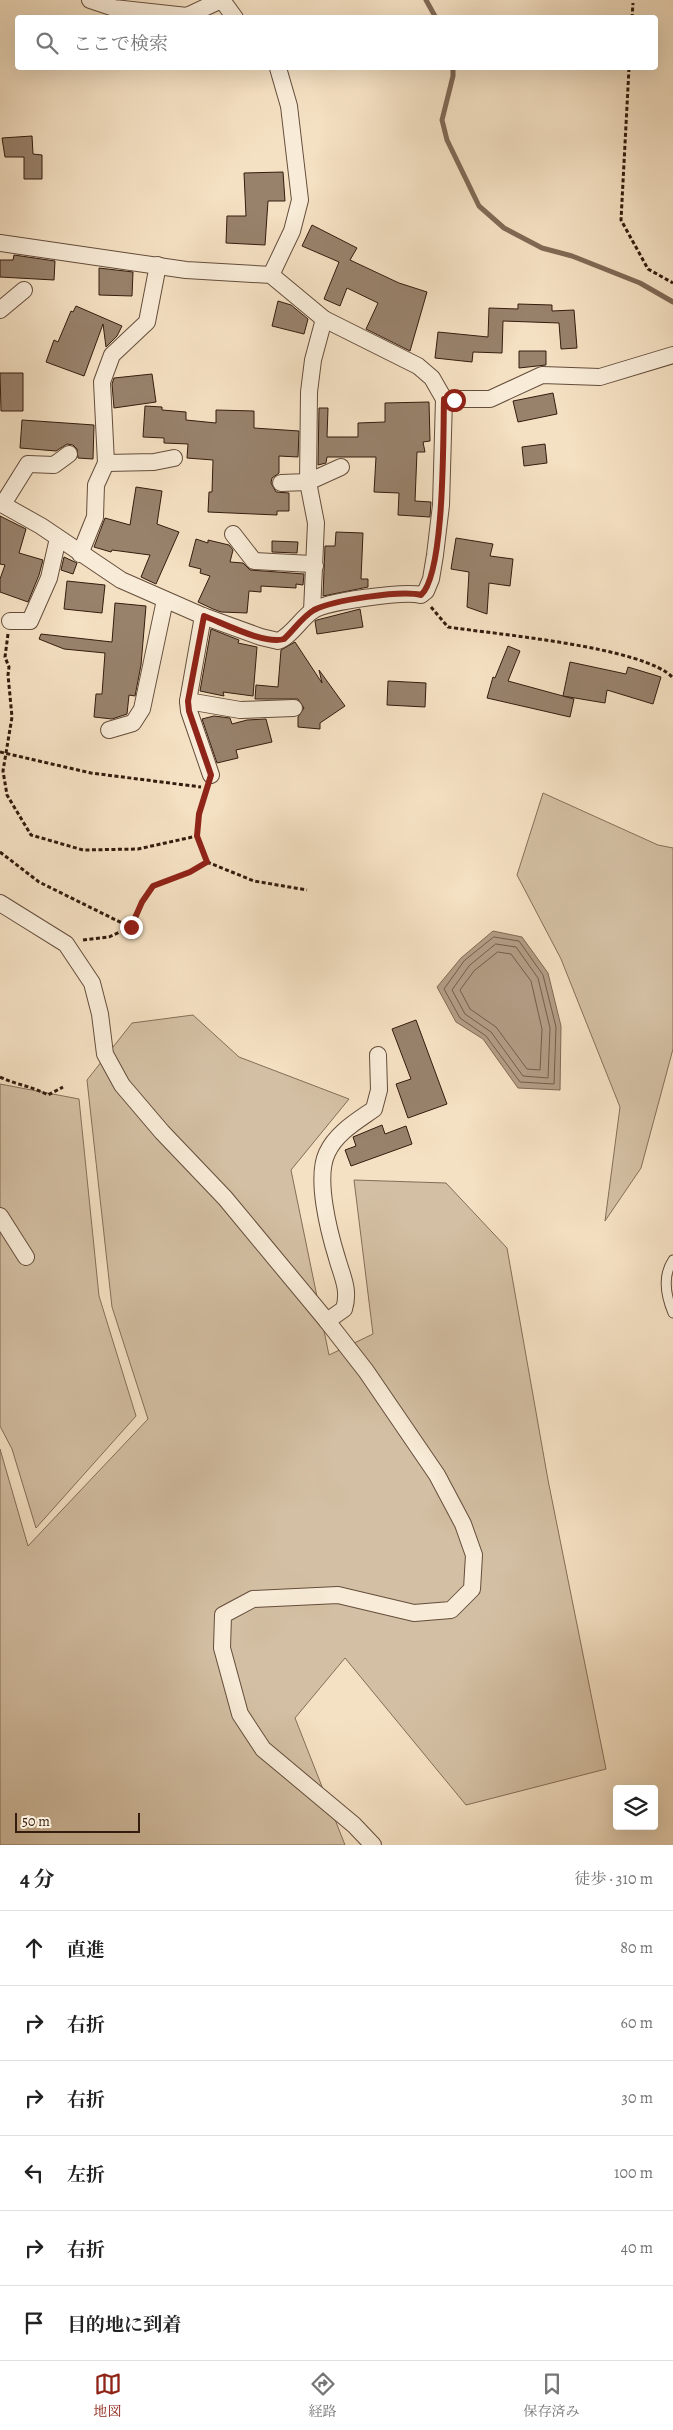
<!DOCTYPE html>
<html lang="ja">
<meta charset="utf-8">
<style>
body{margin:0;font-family:Alegreya,"Noto Serif JP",serif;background:#f2f2f2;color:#222}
.controls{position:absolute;right:15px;bottom:15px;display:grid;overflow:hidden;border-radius:5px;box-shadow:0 5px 20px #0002}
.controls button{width:45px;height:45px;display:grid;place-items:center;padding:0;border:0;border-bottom:1px solid #e0e0e0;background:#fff;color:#222;font:25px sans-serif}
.scale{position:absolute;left:15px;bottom:12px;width:125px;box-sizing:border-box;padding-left:5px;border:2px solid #341c0e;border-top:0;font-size:14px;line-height:18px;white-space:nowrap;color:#341c0e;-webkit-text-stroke:4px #f8ebd7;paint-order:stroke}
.stop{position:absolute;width:15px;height:15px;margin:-11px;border:4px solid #8f2418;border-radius:50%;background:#fff}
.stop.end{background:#8f2418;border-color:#fff;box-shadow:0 1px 5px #0008}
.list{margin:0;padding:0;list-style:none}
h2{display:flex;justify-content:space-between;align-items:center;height:65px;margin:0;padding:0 20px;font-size:21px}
h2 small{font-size:16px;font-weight:400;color:#767676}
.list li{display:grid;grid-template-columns:32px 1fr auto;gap:15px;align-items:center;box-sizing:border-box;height:75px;padding:0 20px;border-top:1px solid #e0e0e0}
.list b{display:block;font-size:19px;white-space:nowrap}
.list em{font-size:16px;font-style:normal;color:#767676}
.icon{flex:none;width:28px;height:28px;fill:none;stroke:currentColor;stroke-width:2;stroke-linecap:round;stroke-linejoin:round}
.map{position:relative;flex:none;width:673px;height:1845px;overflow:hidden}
.search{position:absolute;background:#fff;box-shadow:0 5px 20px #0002;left:15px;right:15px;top:15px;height:55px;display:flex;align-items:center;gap:12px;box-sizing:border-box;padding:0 18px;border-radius:5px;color:#767676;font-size:19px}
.sheet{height:515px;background:#fff}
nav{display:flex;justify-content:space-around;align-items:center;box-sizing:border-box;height:70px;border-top:1px solid #e0e0e0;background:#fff;font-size:14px;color:#767676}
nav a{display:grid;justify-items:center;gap:2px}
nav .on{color:#8f2418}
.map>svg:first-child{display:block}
.green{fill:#d3bfa3;stroke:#846e58}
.water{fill:#b39d85;stroke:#806955}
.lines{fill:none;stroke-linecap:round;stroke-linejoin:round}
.shore{stroke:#745c4a;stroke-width:1}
.stream{stroke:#806955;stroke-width:5}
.building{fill:#98826c;stroke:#341c0e}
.lane-casing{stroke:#644d3b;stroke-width:11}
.street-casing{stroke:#644d3b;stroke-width:18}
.path{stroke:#341c0e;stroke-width:3;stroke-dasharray:4 2.5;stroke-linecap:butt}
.lane{stroke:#f8ebd7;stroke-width:9}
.street{stroke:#f8ebd7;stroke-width:16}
.route{stroke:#8f2418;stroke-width:6}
</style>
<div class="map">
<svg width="673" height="1845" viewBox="0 0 673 1845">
<rect width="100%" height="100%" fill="#f4e0c2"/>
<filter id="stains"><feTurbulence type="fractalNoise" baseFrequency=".004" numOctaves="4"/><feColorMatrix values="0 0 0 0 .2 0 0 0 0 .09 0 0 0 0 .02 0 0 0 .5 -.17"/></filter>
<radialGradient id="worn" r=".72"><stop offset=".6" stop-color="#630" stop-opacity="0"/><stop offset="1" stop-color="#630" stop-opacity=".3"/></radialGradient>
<g class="green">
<polygon points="543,793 658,845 673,848 673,1049 641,1168 605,1221 620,1107 561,959 517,875"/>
<polygon points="193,1015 239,1057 349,1099 291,1170 329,1355 373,1334 354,1180 446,1183 507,1248 548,1480 606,1769 466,1805 345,1658 295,1718 345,1845 0,1845 0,1449 28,1546 148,1419 112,1307 87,1080 132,1023"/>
<polygon points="0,1084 79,1099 99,1296 136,1416 36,1528 12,1449 0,1426"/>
</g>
<polygon class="water" points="493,931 522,937 548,973 561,1026 560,1090 518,1088 483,1039 456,1022 437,987 461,958"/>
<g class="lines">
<g class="shore">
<polygon points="494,937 519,941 543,975 556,1027 554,1084 520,1082 486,1036 460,1018 444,989 464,961"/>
<polygon points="496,944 516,947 538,978 550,1028 548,1078 523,1076 491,1032 465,1014 452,990 469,966"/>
<polygon points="498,952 511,954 531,981 542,1029 540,1070 527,1069 496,1027 470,1009 460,990 474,971"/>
</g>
<g class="stream">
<polyline points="426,0 436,18"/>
<polyline points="453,68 453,76 442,120 447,140 479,206 504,228 542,248 572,256 640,283 673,302"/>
</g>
</g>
<g class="building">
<polygon points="32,136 33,154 42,155 42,179 24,179 24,157 5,157 2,138"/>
<polygon points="283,172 285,201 268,201 265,245 226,243 227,216 246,216 244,173"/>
<polygon points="312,225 357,248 350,260 399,283 427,292 410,351 366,329 378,303 347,288 340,306 324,299 339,262 302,246"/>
<polygon points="14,255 55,261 54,280 0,277 0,260 13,260"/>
<polygon points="99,268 133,272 132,296 99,295"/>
<polygon points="278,301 291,305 308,319 304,334 272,326"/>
<polygon points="518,304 552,305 552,311 574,310 577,348 561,349 559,323 503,321 502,353 473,352 472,362 435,358 438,332 488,337 489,308 518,309"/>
<polygon points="76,306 122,326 117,336 106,347 103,324 84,376 46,362 54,340 58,342 71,311 73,312"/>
<polygon points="519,351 546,351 546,365 519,368"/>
<polygon points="0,373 23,373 23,411 1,411"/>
<polygon points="152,374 156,402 114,408 112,384 114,378"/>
<polygon points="553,393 557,414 518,422 513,401"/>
<polygon points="429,402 430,441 423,442 425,452 417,452 415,501 431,502 430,517 398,515 399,493 374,492 376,457 327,457 326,463 318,465 319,408 328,408 327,437 358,437 358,423 385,422 385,403"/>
<polygon points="145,406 162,407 162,410 186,412 186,420 216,423 216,410 254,411 254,428 299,431 298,457 279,456 279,473 272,478 271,483 276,492 289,493 289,511 277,511 277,515 208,512 209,492 212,492 213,460 187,458 188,444 164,443 164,438 143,437"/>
<polygon points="22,420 94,425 93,459 78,458 77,449 73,445 67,444 56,451 20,448"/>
<polygon points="545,444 547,463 524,466 522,447"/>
<polygon points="136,487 162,491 157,524 179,532 156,584 141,577 150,555 112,550 111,552 94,547 105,518 130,525"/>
<polygon points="0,516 26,529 19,553 43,560 39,575 28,602 0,592 0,579 5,565 0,564"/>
<polygon points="336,532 363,533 361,579 368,579 368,587 323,596 325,546 335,546"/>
<polygon points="456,538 493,544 490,556 513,559 510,586 489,583 487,614 467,607 469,572 451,569"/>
<polygon points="196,539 208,543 208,540 229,545 233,550 230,562 243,563 250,570 304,574 303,585 296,584 296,588 261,586 261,592 249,591 247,613 221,612 213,609 198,602 210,576 200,573 201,569 189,566"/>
<polygon points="272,541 298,542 297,553 272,552"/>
<polygon points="64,557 77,563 73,574 61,570"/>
<polygon points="67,581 105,585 102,613 64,609"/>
<polygon points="115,603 146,606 141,665 135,696 129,695 127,714 112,719 94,717 96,694 102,694 105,653 64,649 39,639 41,634 112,642"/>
<polygon points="360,609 363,627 317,634 315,621 317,620"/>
<polygon points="211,629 239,640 238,643 257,647 253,696 223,692 224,696 200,691"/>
<polygon points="295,642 322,683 319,670 345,706 320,723 320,729 298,727 298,717 304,708 298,699 255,699 256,685 278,687 281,650"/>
<polygon points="508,646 520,651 508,681 574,699 570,717 487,698 493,677 495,678"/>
<polygon points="570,662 626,674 628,667 661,677 653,704 607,690 605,703 563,696"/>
<polygon points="388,681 426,683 425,707 387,705"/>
<polygon points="214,716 230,718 232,724 247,720 266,719 272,742 236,750 238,758 217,763 202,719"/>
<polygon points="416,1020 447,1104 408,1118 396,1084 411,1079 392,1029"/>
<polygon points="382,1125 385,1134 406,1126 412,1144 351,1166 345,1150 356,1146 353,1137"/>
</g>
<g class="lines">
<defs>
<path id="lane" d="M 673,1260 C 662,1276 666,1296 673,1313"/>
<g id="street">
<polyline points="90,0 114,8 187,16 221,0"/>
<polyline points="222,0 235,18"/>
<path d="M 0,243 L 186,270 L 271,275 L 324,319 L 418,366 L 432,378 L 444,399 L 441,505 L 435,555 L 431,579 L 426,591 L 421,595 C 404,591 326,601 312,611 C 301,619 290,637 278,641 L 261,637 L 203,616 L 121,580 L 41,526 L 0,503"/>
<polyline points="271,275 292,231 300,200 289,106 278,68"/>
<polyline points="0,310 24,290"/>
<polyline points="444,399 490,399 542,375 600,377 673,355"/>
<polyline points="106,463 154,462 174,458"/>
<polyline points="281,483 308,482 341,467"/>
<polyline points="3,504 28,464 54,465 69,454"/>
<polyline points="233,534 254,561 312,564 315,566"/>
<polyline points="80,554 95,517 96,485 106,463 102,382 112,355 147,322 158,265"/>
<polyline points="312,611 316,523 308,482 309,392 313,360 324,319"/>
<polyline points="203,616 188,701 189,711 211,775"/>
<polyline points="10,621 30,621 49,578 58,538"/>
<polyline points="188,701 240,710 294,708"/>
<polyline points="109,730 133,723 142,709 165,600"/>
<polyline points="0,903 66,944 92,983 100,1014 105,1054 122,1085 162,1132 225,1198 327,1321 366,1371 437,1475 463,1524 474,1555 472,1589 451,1610 414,1613 338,1595 253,1599 223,1615 222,1648 240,1714 263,1749 354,1825 373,1845"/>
<polyline points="0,1216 26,1257"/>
<path d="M 327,1321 L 344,1309 C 350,1290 342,1276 337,1258 C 329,1232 315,1178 327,1153 C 336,1133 357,1121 374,1109 L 379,1090 L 378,1055"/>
</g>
</defs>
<use href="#lane" class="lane-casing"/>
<use href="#street" class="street-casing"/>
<g class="path">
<polyline points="632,18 633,3"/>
<polyline points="629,68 621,220 648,269 673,283"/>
<path d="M 431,607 L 448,627 C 493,634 646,647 673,678"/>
<polyline points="8,634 5,657 9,667 8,675 12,717 3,771 7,795 31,835 83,850 138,849 197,836"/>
<polyline points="0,752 91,773 201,787"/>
<polyline points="0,852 39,882 130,927"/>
<polyline points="207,862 254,881 307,890"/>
<polyline points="83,940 109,937 131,927 142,902 153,886 190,872 207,862 197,836 199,814 207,788"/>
<path d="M 0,1077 C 16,1085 32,1086 48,1095 L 63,1087"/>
</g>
<use href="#lane" class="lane"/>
<use href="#street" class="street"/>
</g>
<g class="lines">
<path class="route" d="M 131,927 L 142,902 L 153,886 L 190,872 L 207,862 L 197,836 L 199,814 L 211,775 L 189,711 L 188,701 L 204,616 C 223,623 265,645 284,639 C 294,630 302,617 314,610 C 333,600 401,590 421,595 C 445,574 443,435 444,399 L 454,400"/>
</g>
<rect width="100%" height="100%" filter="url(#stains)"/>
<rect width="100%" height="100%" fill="url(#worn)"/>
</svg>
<div class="controls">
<button><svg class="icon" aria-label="layers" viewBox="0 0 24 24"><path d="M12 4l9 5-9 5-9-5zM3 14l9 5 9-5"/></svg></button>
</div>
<div class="scale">50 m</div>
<div class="stop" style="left:454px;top:400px"></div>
<div class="stop end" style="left:131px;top:927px"></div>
<div class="search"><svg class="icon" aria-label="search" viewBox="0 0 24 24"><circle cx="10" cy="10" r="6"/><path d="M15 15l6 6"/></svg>ここで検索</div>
</div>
<section class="sheet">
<h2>4 分<small>徒歩 · 310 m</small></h2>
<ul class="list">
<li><svg class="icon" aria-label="ahead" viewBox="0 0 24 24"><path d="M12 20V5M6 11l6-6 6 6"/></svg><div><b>直進</b></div><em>80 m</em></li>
<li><svg class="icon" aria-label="right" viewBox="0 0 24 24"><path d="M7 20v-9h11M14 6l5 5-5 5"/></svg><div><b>右折</b></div><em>60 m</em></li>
<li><svg class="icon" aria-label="right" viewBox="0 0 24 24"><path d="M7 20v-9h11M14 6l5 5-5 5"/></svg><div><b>右折</b></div><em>30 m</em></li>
<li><svg class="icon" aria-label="left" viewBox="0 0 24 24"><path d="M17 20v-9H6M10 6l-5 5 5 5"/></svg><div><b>左折</b></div><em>100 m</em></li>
<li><svg class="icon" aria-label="right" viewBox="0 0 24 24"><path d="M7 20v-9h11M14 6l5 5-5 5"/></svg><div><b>右折</b></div><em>40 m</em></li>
<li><svg class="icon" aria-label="arrive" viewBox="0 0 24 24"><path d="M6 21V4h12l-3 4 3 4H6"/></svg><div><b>目的地に到着</b></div></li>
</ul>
</section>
<nav>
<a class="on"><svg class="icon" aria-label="map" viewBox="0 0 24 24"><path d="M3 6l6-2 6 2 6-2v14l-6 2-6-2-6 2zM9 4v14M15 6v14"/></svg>地図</a>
<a><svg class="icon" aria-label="directions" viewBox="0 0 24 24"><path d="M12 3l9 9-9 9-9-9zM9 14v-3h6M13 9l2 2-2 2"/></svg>経路</a>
<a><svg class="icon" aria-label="saved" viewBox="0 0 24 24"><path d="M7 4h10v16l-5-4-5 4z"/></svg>保存済み</a>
</nav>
